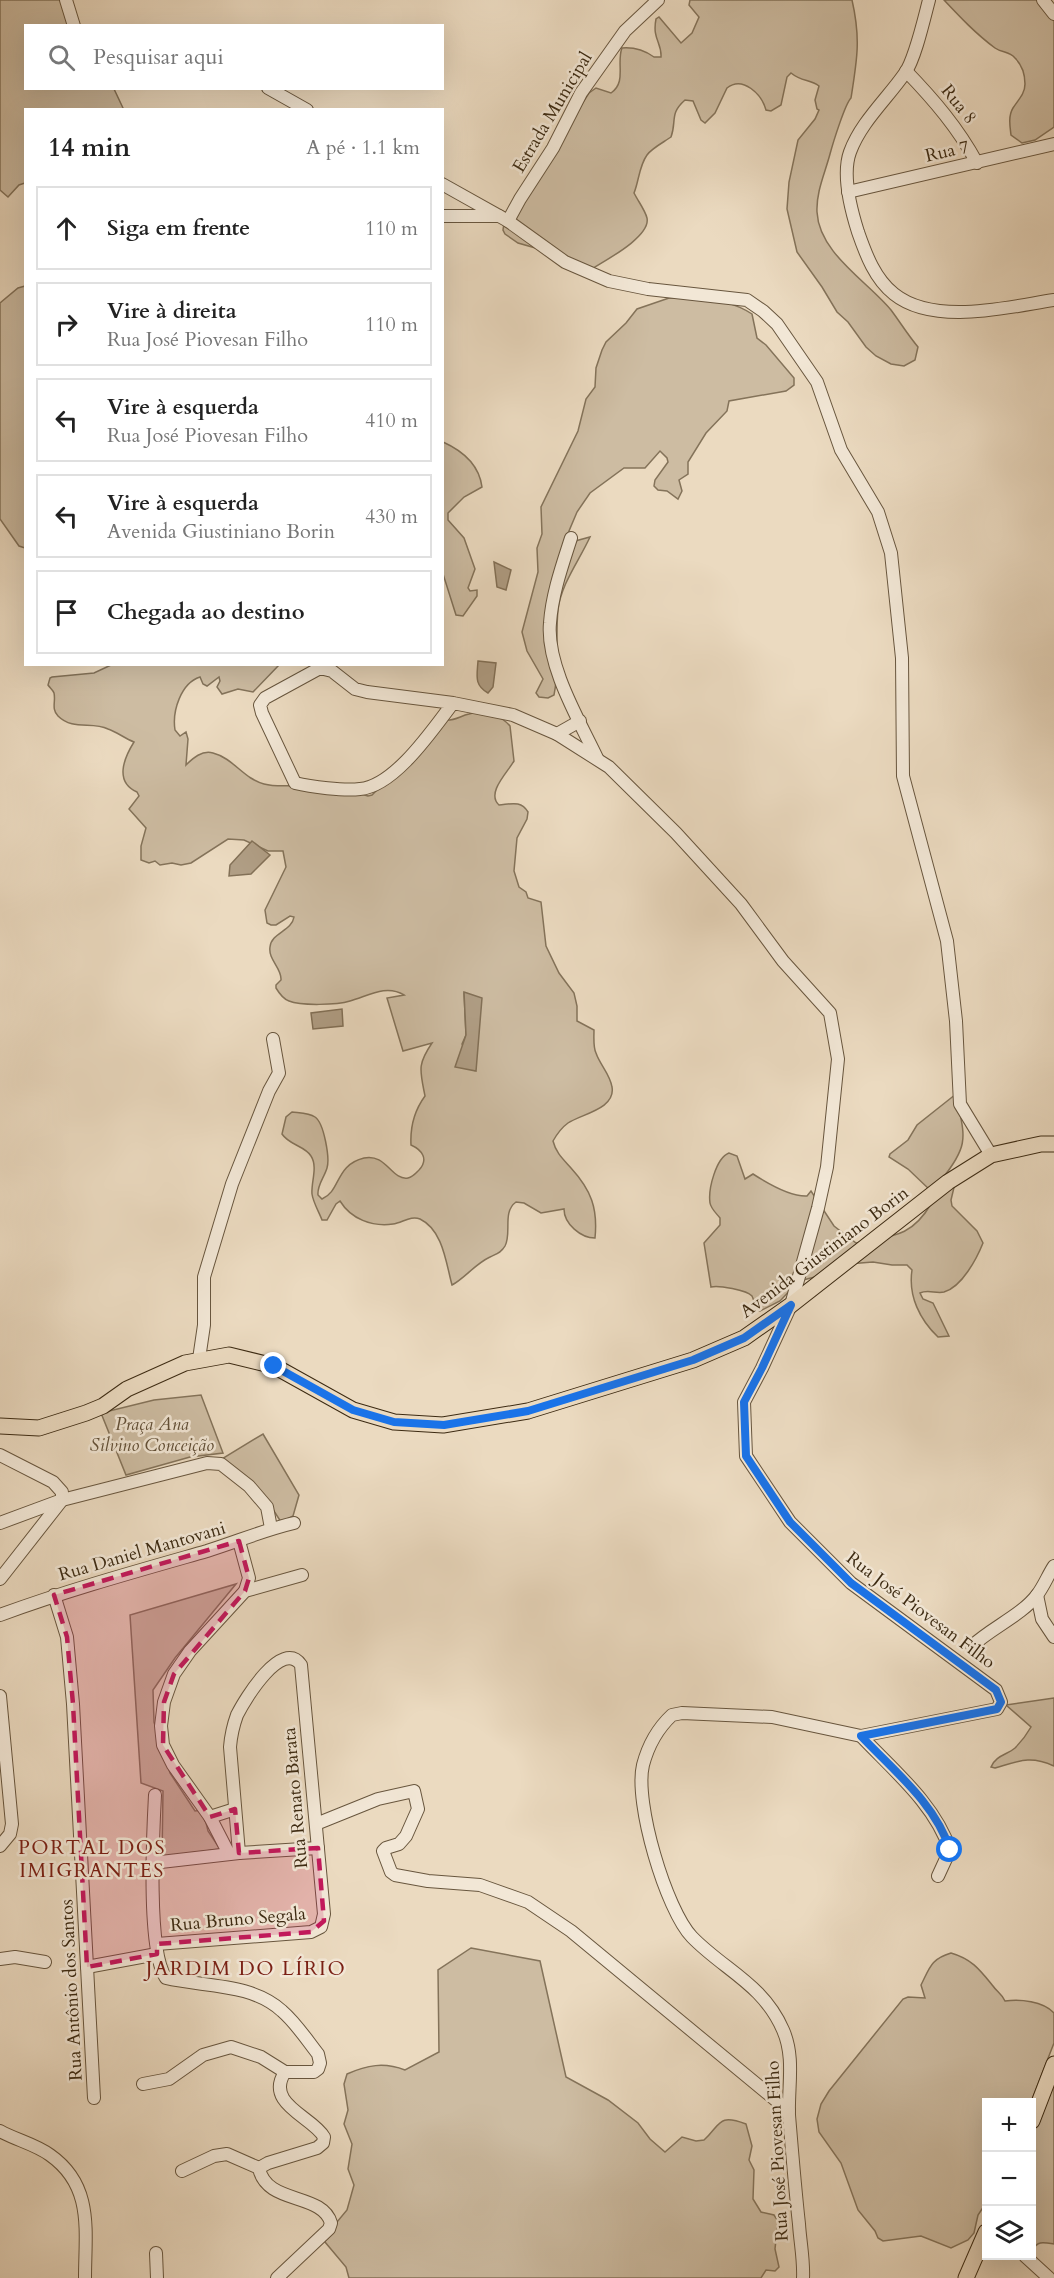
<!DOCTYPE html>
<html lang="pt">
<meta charset="utf-8">
<style>
body{margin:0;font-family:Cardo,serif;background:#f2f2f2;color:#222}
.controls{position:absolute;right:18px;bottom:18px;display:grid;overflow:hidden;border-radius:0px;box-shadow:0 6px 24px #0002}
.controls button{width:54px;height:54px;display:grid;place-items:center;padding:0;border:0;border-bottom:2px solid #e0e0e0;background:#fff;color:#222;font:30px sans-serif}
.stop{position:absolute;width:18px;height:18px;margin:-14px;border:4px solid #1a73e8;border-radius:50%;background:#fff}
.stop.end{background:#1a73e8;border-color:#fff;box-shadow:0 2px 6px #0008}
.list{margin:0;padding:0;list-style:none}
h2{display:flex;justify-content:space-between;align-items:center;height:78px;margin:0;padding:0 24px;font-size:26px}
h2 small{font-size:20px;font-weight:400;color:#767676}
.list li{display:grid;grid-template-columns:39px 1fr auto;gap:18px;align-items:center;box-sizing:border-box;height:84px;margin:0 12px 12px;padding:0 12px;border:2px solid #e0e0e0;border-radius:0px}
.list b{display:block;font-size:22px;white-space:nowrap}
.list p{margin:0;font-size:20px;white-space:nowrap;color:#767676}
.list em{font-size:20px;font-style:normal;color:#767676}
.icon{flex:none;width:33px;height:33px;fill:none;stroke:currentColor;stroke-width:2;stroke-linecap:round;stroke-linejoin:round}
.map{position:relative;flex:none;width:1054px;height:2278px;overflow:hidden}
.search{position:absolute;background:#fff;box-shadow:0 6px 24px #0002;left:24px;top:24px;width:420px;height:66px;display:flex;align-items:center;gap:15px;box-sizing:border-box;padding:0 21px;border-radius:0px;color:#767676;font-size:22px}
.panel{position:absolute;background:#fff;box-shadow:0 6px 24px #0002;left:24px;top:108px;width:420px;height:558px;border-radius:0px}
.map>svg:first-child{display:block}
.green{fill:#cdbca2;stroke:#84735a;stroke-width:1.5;fill-rule:evenodd}
.water{fill:#b09e85;stroke:#827057;stroke-width:1.5}
.lines{fill:none;stroke-linecap:round;stroke-linejoin:round}
.minor-casing{stroke:#68563e;stroke-width:14}
.major-casing{stroke:#3c2a12;stroke-width:17}
.minor{stroke:#f2e7d6;stroke-width:12}
.major{stroke:#ebdac0;stroke-width:15}
.route{stroke:#1a73e8;stroke-width:8}
.marked{fill:#c2185b;fill-opacity:0.2;stroke:#c2185b;stroke-width:4.5;stroke-dasharray:12 8;stroke-linejoin:round}
.labels{text-anchor:middle;stroke-width:5;stroke-linejoin:round;paint-order:stroke}
.street-label{font-size:18px;fill:#3c2a12;stroke:#f2e7d6}
.park-label{font-size:18px;font-style:italic;fill:#604e36;stroke:#f2e7d6}
.neighbourhood-label{font-size:20px;letter-spacing:1.5px;fill:#7a1f14;stroke:#f2e7d6}
</style>
<div class="map">
<svg width="1054" height="2278" viewBox="0 0 1054 2278">
<rect width="100%" height="100%" fill="#ebdac0"/>
<filter id="stains"><feTurbulence type="fractalNoise" baseFrequency=".00333" numOctaves="4"/><feColorMatrix values="0 0 0 0 .2 0 0 0 0 .09 0 0 0 0 .02 0 0 0 .5 -.17"/></filter>
<radialGradient id="worn" r=".72"><stop offset=".6" stop-color="#630" stop-opacity="0"/><stop offset="1" stop-color="#630" stop-opacity=".3"/></radialGradient>
<g class="green">
<polygon points="0,0 65,0 76,25 26,26 26,88 114,89 123,108 122,109 26,110 25,183 19,185 8,197 0,190"/>
<path d="M 690,0 L 852,0 C 861,39 857,60 851,98 C 845,104 833,143 830,154 C 825,173 816,192 817,212 C 819,253 867,281 891,310 C 900,322 908,335 918,347 L 915,360 L 904,366 L 891,364 L 876,356 L 866,347 L 848,322 L 837,312 L 822,287 L 797,252 L 787,209 L 789,182 L 798,140 L 815,119 L 819,110 L 817,109 L 815,100 L 819,86 C 810,79 802,82 791,73 L 787,77 L 781,105 L 771,111 L 766,110 C 762,95 743,75 727,88 L 715,113 L 705,123 L 701,120 L 693,101 L 685,100 C 669,114 677,121 671,137 C 664,142 652,148 647,155 C 639,166 639,181 634,193 C 638,201 645,210 647,218 C 651,237 604,261 590,270 L 546,251 L 518,243 L 505,234 L 503,230 L 504,223 L 589,93 L 596,88 L 611,93 C 627,82 616,63 622,48 C 634,47 644,50 654,57 L 661,57 C 662,43 652,39 656,19 L 659,17 L 681,43 L 692,33 L 699,17 L 689,5 Z"/>
<path d="M 944,0 L 1039,0 L 1054,19 L 1054,127 L 1035,140 L 1022,143 L 1011,135 C 1010,127 1008,116 1013,108 C 1018,100 1025,94 1025,84 C 1025,74 1022,65 1015,58 C 1009,51 1002,53 995,48 C 976,34 960,17 944,0 Z"/>
<polygon points="25,286 26,286 25,548 19,546 0,519 0,303 18,288"/>
<path d="M 694,297 C 715,300 734,302 752,314 L 757,338 L 766,345 L 794,378 L 794,385 L 786,391 L 729,401 L 727,411 L 706,433 L 688,462 L 688,474 L 679,480 L 682,491 L 678,499 L 667,491 L 658,490 L 654,486 L 655,480 L 668,462 L 667,458 L 660,451 L 645,468 L 624,468 L 590,493 L 577,512 L 569,531 L 568,543 L 590,537 C 579,561 561,584 558,610 C 555,639 560,667 554,695 L 548,698 L 539,697 L 536,693 L 543,679 L 527,651 L 522,632 L 538,572 L 537,548 L 542,534 L 541,507 L 578,431 L 586,399 L 595,387 L 596,368 L 602,350 L 606,342 L 626,323 L 637,309 L 669,298 Z"/>
<path d="M 443,442 C 463,451 479,464 482,487 L 464,497 L 448,513 L 448,520 L 464,538 L 475,569 L 468,588 L 470,591 L 477,590 L 477,596 L 463,616 L 456,615 L 443,574 Z"/>
<path d="M 130,664 L 279,665 L 253,692 L 238,689 L 222,694 L 217,687 L 220,681 L 219,677 L 207,686 L 203,684 L 200,677 C 181,683 172,711 175,730 L 180,736 L 186,732 L 188,739 L 186,765 C 193,758 202,750 213,753 C 233,758 244,779 264,784 C 283,789 304,783 324,785 C 338,787 354,792 368,796 L 372,795 L 445,720 C 455,721 460,716 469,714 C 482,710 501,715 510,726 L 514,761 C 507,773 486,793 499,805 C 511,804 521,800 528,812 L 527,819 L 517,838 L 514,871 L 519,887 L 526,892 L 528,898 L 541,902 L 546,946 L 559,973 L 574,993 L 577,1006 L 577,1021 L 594,1030 C 594,1037 593,1047 596,1053 C 600,1065 610,1074 612,1087 C 616,1109 581,1114 568,1123 C 561,1128 557,1134 553,1141 C 556,1153 563,1159 571,1168 C 591,1190 598,1208 595,1238 C 581,1238 564,1224 564,1209 L 541,1213 L 524,1203 L 516,1202 C 502,1212 512,1233 505,1246 C 501,1253 496,1254 490,1257 C 475,1264 465,1278 452,1285 C 446,1263 443,1230 420,1219 C 411,1215 402,1223 393,1224 C 372,1227 351,1219 340,1201 L 336,1204 L 327,1220 L 322,1220 C 319,1212 313,1202 312,1194 C 311,1182 318,1167 311,1156 C 305,1146 289,1145 282,1134 L 286,1117 L 292,1112 C 299,1113 309,1113 315,1117 C 324,1123 330,1158 327,1168 C 324,1178 317,1185 318,1195 L 322,1199 C 341,1191 335,1165 364,1158 C 386,1153 392,1181 408,1178 C 413,1177 416,1173 419,1170 C 429,1159 422,1150 411,1145 C 410,1126 414,1111 425,1096 C 420,1070 417,1065 432,1043 L 403,1051 L 387,998 L 404,995 C 386,984 368,996 350,1001 C 337,1005 301,1006 289,1001 C 283,999 279,993 276,988 L 276,985 L 281,980 C 282,968 268,960 270,947 C 271,933 292,931 294,917 L 290,916 L 276,925 L 271,925 L 267,923 L 265,910 L 286,867 L 283,851 L 268,851 L 244,840 L 228,839 L 191,863 L 181,865 L 172,863 L 160,865 L 155,861 L 149,863 L 141,860 L 141,846 L 146,828 L 129,809 L 139,796 L 137,792 C 114,782 124,758 134,742 C 124,738 117,732 108,729 C 92,721 73,731 58,716 C 51,709 56,701 54,693 C 53,690 50,688 48,685 L 50,678 L 52,677 L 94,673 L 111,665 ZM 464,993 L 465,993 L 475,1071 L 462,1044 L 466,1035 Z"/>
<path d="M 956,1094 C 964,1136 971,1143 942,1179 L 956,1179 L 951,1200 L 952,1206 L 977,1231 L 983,1243 C 977,1258 962,1287 944,1292 C 936,1294 928,1289 920,1293 L 923,1299 L 933,1303 L 949,1336 L 938,1337 C 920,1320 908,1296 912,1270 L 907,1265 L 892,1265 L 873,1262 L 848,1264 L 831,1273 L 799,1281 L 780,1301 L 760,1311 L 757,1310 C 755,1306 754,1300 752,1296 C 747,1290 718,1285 711,1287 L 704,1243 L 720,1225 L 720,1218 C 717,1214 711,1209 710,1203 C 708,1189 716,1158 729,1153 L 737,1156 L 745,1179 L 753,1174 C 767,1183 790,1197 807,1196 L 811,1191 L 834,1226 L 856,1243 C 891,1236 911,1238 931,1204 L 930,1190 L 908,1169 L 889,1157 L 890,1154 L 908,1140 L 917,1125 Z"/>
<polygon points="201,1395 223,1453 190,1457 126,1475 101,1413 154,1400"/>
<polygon points="263,1434 299,1495 293,1516 281,1522 267,1500 220,1460"/>
<polygon points="236,1584 175,1658 153,1690 154,1722 170,1773 195,1811 203,1810 208,1831 220,1849 162,1857 163,1791 141,1783 130,1615"/>
<path d="M 1054,1698 L 1054,1766 C 1030,1755 1019,1761 995,1768 L 991,1767 C 996,1755 1007,1755 1015,1748 C 1021,1742 1027,1734 1031,1727 L 1006,1705 Z"/>
<path d="M 471,1948 L 540,1961 L 566,2077 L 608,2100 L 638,2123 L 650,2139 L 665,2152 L 682,2137 L 696,2141 L 704,2140 C 721,2125 717,2113 746,2124 L 752,2146 L 749,2160 L 754,2170 L 753,2199 L 761,2212 L 774,2215 L 778,2221 L 775,2249 L 779,2267 L 775,2271 L 766,2270 L 761,2278 L 349,2278 L 346,2267 L 325,2242 L 327,2234 L 347,2210 L 354,2185 L 348,2169 L 352,2144 L 344,2124 L 348,2110 L 344,2084 L 347,2074 C 367,2065 384,2062 405,2070 L 439,2052 L 438,1970 Z"/>
<path d="M 951,1953 C 972,1959 980,1970 993,1986 C 997,1992 1002,1994 1005,2001 C 1020,1999 1043,2001 1054,2013 L 1054,2043 L 1031,2102 L 986,2102 L 986,2203 L 978,2215 L 974,2233 L 968,2240 L 951,2248 L 921,2236 L 883,2241 L 878,2238 L 875,2231 L 858,2210 L 841,2163 L 819,2132 L 817,2119 L 821,2104 L 829,2091 L 903,1999 L 908,1997 L 925,1998 L 921,1985 C 930,1967 931,1959 951,1953 Z"/>
<path d="M 1054,2081 L 1054,2244 C 1042,2242 1038,2241 1032,2250 L 1032,2122 Z"/>
</g>
<g class="water">
<polygon points="494,562 511,570 506,590 497,587"/>
<path d="M 478,661 L 496,663 L 493,687 L 488,693 C 474,685 477,676 478,661 Z"/>
<polygon points="252,841 270,855 251,874 229,876 230,865"/>
<polygon points="464,992 482,998 476,1071 455,1067 466,1035"/>
<polygon points="342,1009 343,1026 313,1029 311,1013"/>
</g>
<g class="lines">
<defs>
<g id="minor">
<polyline points="66,0 74,26"/>
<path d="M 929,0 C 924,19 915,59 905,73 C 887,99 861,122 850,152 C 842,174 851,210 858,232 C 866,255 875,279 894,294 C 934,326 1008,307 1054,300"/>
<polyline points="1043,0 1054,14"/>
<path d="M 906,71 C 934,100 958,128 977,163"/>
<polyline points="268,88 307,110"/>
<polyline points="442,184 508,221 565,262 609,281 648,289 747,300 763,311 777,324 817,382 841,450 878,512 891,553 902,658 903,776 947,941 956,1021 960,1104 991,1155"/>
<polyline points="848,192 1054,144"/>
<polyline points="442,216 499,216"/>
<polyline points="508,221 520,199 553,148 581,93 625,31 658,0"/>
<path d="M 571,538 C 562,566 552,594 550,623 C 546,665 579,720 597,758"/>
<path d="M 453,703 C 433,729 395,786 360,789 C 344,791 311,787 295,783 L 262,713 L 260,705 L 265,698 L 320,668 L 332,671 L 355,689 L 367,692 L 453,703 L 513,715 L 557,734 L 609,767 L 676,833 L 741,904 L 783,961 L 830,1013 L 838,1059 L 827,1167 L 818,1208 L 791,1305 L 762,1368 L 744,1402 L 746,1456 L 790,1522 L 851,1583 L 996,1690 L 1001,1702 L 997,1709 L 861,1736 L 772,1717 L 682,1713 L 672,1715 C 657,1729 648,1746 643,1765 C 634,1802 666,1910 692,1937 C 724,1970 763,1984 783,2030 C 795,2057 788,2086 789,2115 C 792,2151 795,2188 799,2224 C 800,2241 804,2260 803,2278"/>
<polyline points="557,734 580,721"/>
<polyline points="199,1359 204,1325 204,1277 232,1184 269,1091 279,1073 273,1039"/>
<polyline points="0,1455 53,1482 62,1492 62,1500 0,1579"/>
<polyline points="0,1523 62,1500 207,1463 221,1464 249,1486 267,1507 271,1528"/>
<polyline points="239,1541 249,1578 245,1591"/>
<polyline points="54,1595 67,1637 73,1704 94,2098"/>
<polyline points="1037,1595 1042,1619 1054,1637"/>
<path d="M 0,1615 C 68,1590 137,1571 207,1551 C 236,1542 264,1530 294,1523"/>
<path d="M 972,1646 C 991,1628 1022,1615 1037,1595 C 1044,1586 1048,1575 1054,1566"/>
<polyline points="0,1696 12,1824 10,1834 0,1846"/>
<path d="M 861,1736 C 893,1770 935,1804 950,1850 L 938,1876"/>
<polyline points="210,1817 235,1809"/>
<polyline points="316,1824 378,1799 414,1791 418,1809 406,1836 399,1844 386,1848 383,1851 391,1872 395,1875 428,1881 480,1885 528,1902 571,1931 789,2111"/>
<polyline points="229,1854 210,1817 173,1765 163,1745 161,1726 164,1702 174,1674 190,1651 245,1591 302,1575"/>
<polyline points="152,1863 239,1853 318,1848"/>
<path d="M 157,1944 L 311,1932 L 321,1927 L 324,1914 L 301,1665 C 282,1638 245,1699 237,1715 C 233,1726 231,1735 230,1747 L 239,1853"/>
<polyline points="0,1959 15,1957 45,1962"/>
<polyline points="87,1967 157,1954"/>
<path d="M 143,2084 L 169,2079 L 203,2055 L 231,2047 L 261,2057 L 285,2072 L 314,2072 L 318,2069 L 320,2063 L 318,2054 C 307,2040 296,2023 282,2011 C 252,1983 204,1987 166,1978 C 147,1952 153,1832 155,1795"/>
<path d="M 0,2131 C 16,2140 35,2144 50,2155 C 94,2186 85,2231 85,2278"/>
<path d="M 259,2168 C 266,2205 322,2192 331,2223 L 329,2229 L 277,2278"/>
<path d="M 259,2168 L 268,2163 L 317,2148 L 323,2143 L 324,2137 C 313,2117 264,2104 285,2072"/>
<polyline points="182,2171 214,2156 227,2154 259,2168"/>
<polyline points="156,2253 157,2278"/>
<polyline points="1025,2256 1049,2278"/>
</g>
<g id="major">
<polyline points="0,1426 39,1428 86,1413 103,1406 127,1389 185,1363 229,1355 274,1366 353,1410 394,1422 443,1425 528,1411 693,1360 744,1338 791,1305 948,1182 991,1155 1041,1144 1054,1144"/>
<polyline points="1032,2121 1054,2064"/>
<polyline points="966,2278 986,2232"/>
</g>
</defs>
<use href="#minor" class="minor-casing"/>
<use href="#major" class="major-casing"/>
<use href="#minor" class="minor"/>
<use href="#major" class="major"/>
</g>
<g class="lines">
<path class="route" d="M 274,1366 L 353,1410 L 394,1422 L 444,1425 L 528,1411 L 693,1360 L 744,1338 L 791,1305 L 762,1368 L 744,1402 L 746,1456 L 790,1522 L 851,1583 L 996,1690 L 1001,1702 L 997,1709 L 861,1736 C 893,1770 936,1804 950,1850"/>
</g>
<path class="marked" d="M 239,1541 L 249,1578 L 245,1591 L 174,1674 L 164,1702 L 163,1745 L 210,1817 L 235,1809 L 239,1853 L 318,1848 L 324,1921 L 311,1932 L 157,1944 L 157,1954 L 87,1967 L 73,1704 L 67,1637 L 54,1595 Z"/>
<g class="labels">
<g class="street-label">
<text transform="translate(959 104) rotate(51)" y="6">Rua 8</text>
<text transform="translate(552 112) rotate(-59)" y="6">Estrada Municipal</text>
<text transform="translate(947 151) rotate(-13)" y="6">Rua 7</text>
<text transform="translate(824 1252) rotate(-37)" y="6">Avenida Giustiniano Borin</text>
<text transform="translate(142 1551) rotate(-16)" y="6">Rua Daniel Mantovani</text>
<text transform="translate(921 1610) rotate(37)" y="6">Rua José Piovesan Filho</text>
<text transform="translate(295 1798) rotate(-95)" y="6">Rua Renato Barata</text>
<text transform="translate(238 1919) rotate(-5)" y="6">Rua Bruno Segala</text>
<text transform="translate(71 1990) rotate(-93)" y="6">Rua Antônio dos Santos</text>
<text transform="translate(777 2151) rotate(-93)" y="6">Rua José Piovesan Filho</text>
</g>
<g class="park-label">
<text x="152" y="1430">Praça Ana<tspan x="152" dy="21">Silvino Conceição</tspan></text>
</g>
<g class="neighbourhood-label">
<text x="92" y="1854">PORTAL DOS<tspan x="92" dy="23">IMIGRANTES</tspan></text>
<text x="246" y="1975">JARDIM DO LÍRIO</text>
</g>
</g>
<rect width="100%" height="100%" filter="url(#stains)"/>
<rect width="100%" height="100%" fill="url(#worn)"/>
</svg>
<div class="controls">
<button>+</button>
<button>−</button>
<button><svg class="icon" aria-label="layers" viewBox="0 0 24 24"><path d="M12 4l9 5-9 5-9-5zM3 14l9 5 9-5"/></svg></button>
</div>
<div class="stop" style="left:950px;top:1850px"></div>
<div class="stop end" style="left:274px;top:1366px"></div>
<div class="search"><svg class="icon" aria-label="search" viewBox="0 0 24 24"><circle cx="10" cy="10" r="6"/><path d="M15 15l6 6"/></svg>Pesquisar aqui</div>
<section class="panel">
<h2>14 min<small>A pé · 1.1 km</small></h2>
<ul class="list">
<li><svg class="icon" aria-label="ahead" viewBox="0 0 24 24"><path d="M12 20V5M6 11l6-6 6 6"/></svg><div><b>Siga em frente</b></div><em>110 m</em></li>
<li><svg class="icon" aria-label="right" viewBox="0 0 24 24"><path d="M7 20v-9h11M14 6l5 5-5 5"/></svg><div><b>Vire à direita</b><p>Rua José Piovesan Filho</p></div><em>110 m</em></li>
<li><svg class="icon" aria-label="left" viewBox="0 0 24 24"><path d="M17 20v-9H6M10 6l-5 5 5 5"/></svg><div><b>Vire à esquerda</b><p>Rua José Piovesan Filho</p></div><em>410 m</em></li>
<li><svg class="icon" aria-label="left" viewBox="0 0 24 24"><path d="M17 20v-9H6M10 6l-5 5 5 5"/></svg><div><b>Vire à esquerda</b><p>Avenida Giustiniano Borin</p></div><em>430 m</em></li>
<li><svg class="icon" aria-label="arrive" viewBox="0 0 24 24"><path d="M6 21V4h12l-3 4 3 4H6"/></svg><div><b>Chegada ao destino</b></div></li>
</ul>
</section>
</div>
